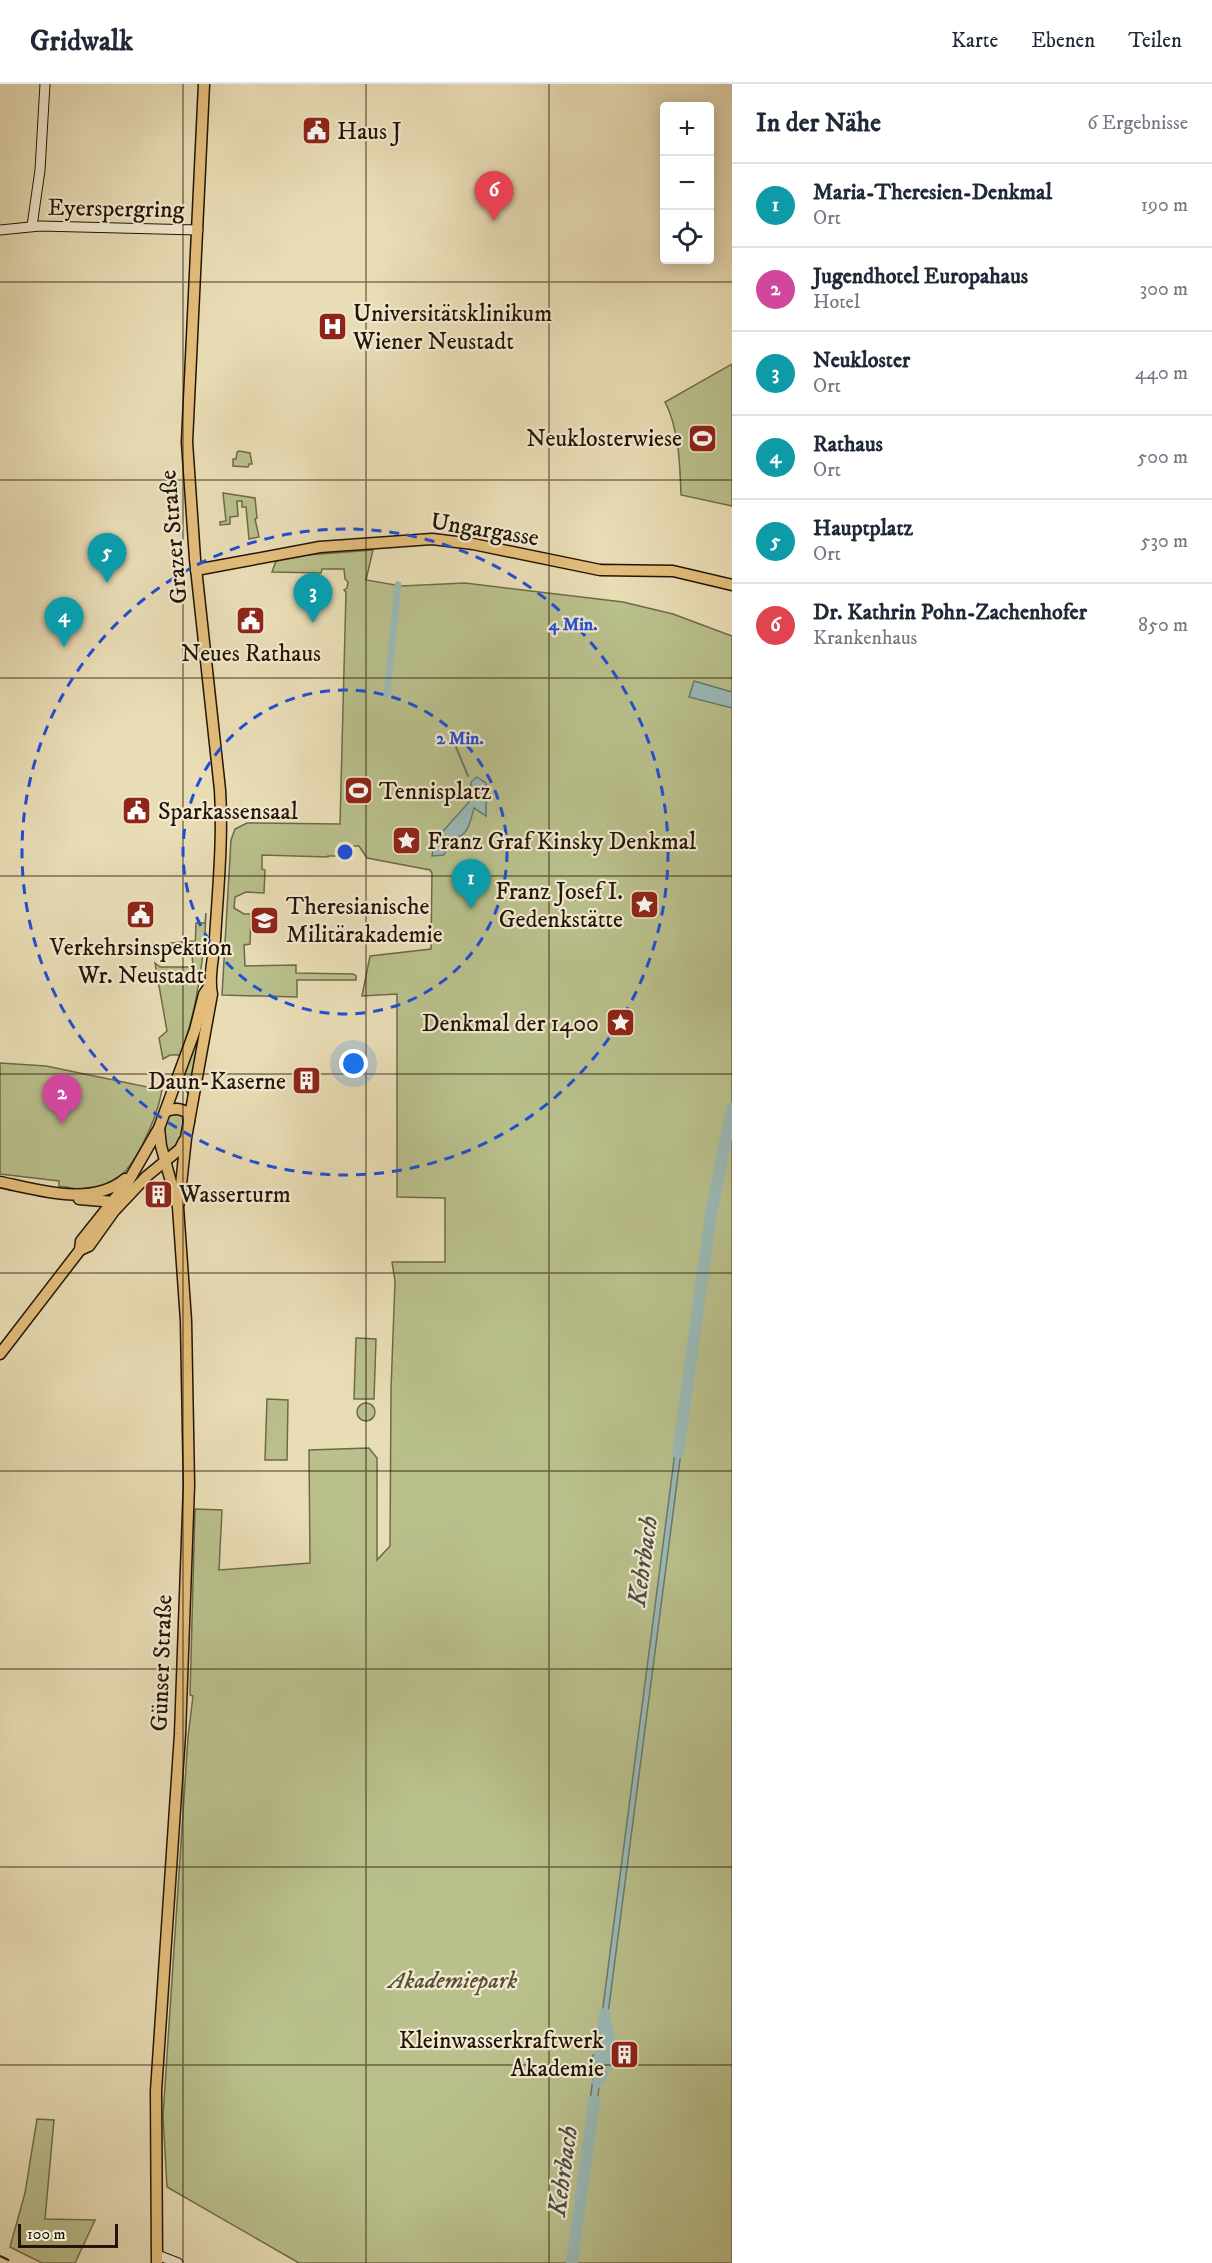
<!DOCTYPE html>
<html lang="de">
<meta charset="utf-8">
<style>
body{margin:0;font-family:"IM FELL DW Pica",serif;background:#f6f6f7;color:#1f2937}
.controls{position:absolute;right:18px;top:18px;display:grid;overflow:hidden;border-radius:6px;box-shadow:0 3px 15px #0003}
.controls button{width:54px;height:54px;display:grid;place-items:center;padding:0;border:0;border-bottom:2px solid #e0e1e3;background:#fff;color:#1f2937;font:30px sans-serif}
.scale{position:absolute;left:18px;bottom:15px;width:100px;box-sizing:border-box;padding-left:6px;border:3px solid #221406;border-top:0;font-size:16px;line-height:21px;white-space:nowrap;color:#221406;-webkit-text-stroke:4px #f1e9d0;paint-order:stroke}
.you{position:absolute;left:354px;top:980px;width:21px;height:21px;margin:-15px;border:4px solid #fff;border-radius:50%;background:#1a73e8;box-shadow:0 0 0 9px #1a73e833}
.badge{display:grid;place-items:center;width:39px;height:39px;border-radius:50%;background:#8f2418;color:#fff;font-size:20px;font-weight:700}
.pin{position:absolute;translate:-50% -50px;filter:drop-shadow(0 2px 3px #0008)}
.pin::after{content:'';position:absolute;top:32px;width:21px;height:18px;background:inherit;clip-path:polygon(0 0,100% 0,50% 100%)}
.list{margin:0;padding:0;list-style:none}
h2{display:flex;justify-content:space-between;align-items:center;height:78px;margin:0;padding:0 24px;font-size:26px}
h2 small{font-size:20px;font-weight:400;color:#747a83}
.list li{display:grid;grid-template-columns:39px 1fr auto;gap:18px;align-items:center;box-sizing:border-box;height:84px;padding:0 24px;border-top:2px solid #e0e1e3}
.list b{display:block;font-size:22px;white-space:nowrap}
.list p{margin:0;font-size:20px;white-space:nowrap;color:#747a83}
.list em{font-size:20px;font-style:normal;color:#747a83}
.icon{flex:none;width:33px;height:33px;fill:none;stroke:currentColor;stroke-width:2;stroke-linecap:round;stroke-linejoin:round}
.map{position:relative;flex:none;width:732px;height:2179px;overflow:hidden}
header{display:flex;align-items:center;gap:36px;box-sizing:border-box;height:84px;padding:0 30px;background:#fff;border-bottom:2px solid #e0e1e3}
header strong{font-size:28px}
nav{display:flex;gap:33px;margin-inline-start:auto;font-size:21px}
main{display:flex}
aside{flex:1;background:#fff}
.map>svg:first-child{display:block}
.green{fill:#b9c08c;stroke:#6e6a49;stroke-width:1.5}
.water{fill:#9abab7;stroke:#6a7870;stroke-width:1.5}
.lines{fill:none;stroke-linecap:round;stroke-linejoin:round}
.stream{stroke:#6a7870;stroke-width:2}
.canal{stroke:#9abab7;stroke-width:7}
.river{stroke:#9abab7;stroke-width:12}
.secondary-casing{stroke:#221406;stroke-width:11}
.primary-casing{stroke:#221406;stroke-width:13}
.secondary{stroke:#f1e9d0;stroke-width:9}
.primary{stroke:#e4be7b;stroke-width:10}
.rail{stroke:#221406;stroke-width:2;stroke-dasharray:10 10;stroke-linecap:butt}
.grid{fill:none;stroke:#221406;stroke-width:1.5;stroke-opacity:0.55}
.ring{fill:none;stroke:#1d4ed8;stroke-width:3;stroke-dasharray:10 8}
.labels{text-anchor:middle;stroke-width:4.5;stroke-linejoin:round;paint-order:stroke}
.poi-label{font-size:24px;fill:#221406;stroke:#f1e9d0;text-anchor:start}
.street-label{font-size:24px;fill:#221406;stroke:#f1e9d0}
.park-label{font-size:24px;font-style:italic;fill:#575035;stroke:#f1e9d0}
.water-label{font-size:26px;font-style:italic;fill:#4c4e44;stroke:#f1e9d0}
.centre{fill:#1d4ed8;stroke:#f1e9d0;stroke-width:3}
.ring-label{font-size:18px;text-anchor:middle;font-weight:bold;fill:#1d4ed8;stroke:#f1e9d0;stroke-width:4.5;stroke-linejoin:round;paint-order:stroke}
</style>
<header>
<strong>Gridwalk</strong>
<nav><a>Karte</a><a>Ebenen</a><a>Teilen</a></nav>
</header>
<main>
<div class="map">
<svg width="732" height="2179" viewBox="0 0 732 2179">
<rect width="100%" height="100%" fill="#e9ddb6"/>
<filter id="stains"><feTurbulence type="fractalNoise" baseFrequency=".00333" numOctaves="4"/><feColorMatrix values="0 0 0 0 .2 0 0 0 0 .09 0 0 0 0 .02 0 0 0 .5 -.17"/></filter>
<radialGradient id="worn" r=".72"><stop offset=".6" stop-color="#630" stop-opacity="0"/><stop offset="1" stop-color="#630" stop-opacity=".3"/></radialGradient>
<g class="green">
<path d="M 732,280 L 732,422 L 681,411 C 680,381 679,345 665,318 Z"/>
<polygon points="239,367 250,369 252,380 249,380 248,383 233,382 233,375 236,375 237,368"/>
<polygon points="223,409 255,414 257,434 255,435 259,453 249,455 246,423 242,423 242,417 237,417 238,432 230,433 230,440 220,441 220,438 226,437"/>
<polygon points="373,466 366,496 401,502 465,499 623,518 673,530 732,552 732,2179 299,2179 167,2103 163,2032 188,1653 193,1612 190,1611 195,1425 222,1426 219,1486 310,1479 309,1366 369,1364 377,1374 377,1476 390,1462 391,1306 395,1197 392,1178 445,1178 445,1114 397,1113 397,910 362,912 370,872 431,865 432,789 430,786 367,774 359,762 340,762 339,772 328,772 328,773 262,771 262,785 265,786 264,809 246,808 235,813 234,824 244,830 251,830 250,860 244,861 245,882 296,881 296,889 353,890 356,892 356,896 297,896 297,913 222,911 231,756 235,745 247,739 340,740 346,508 344,506 347,504 348,498 345,495 344,485 322,485 321,489 272,488 276,477 307,471"/>
<polygon points="206,829 204,867 195,866 196,839 205,839"/>
<polygon points="193,857 193,866 191,866 189,861 151,869 148,861"/>
<path d="M 192,870 L 203,870 C 198,908 193,935 181,971 L 170,971 L 163,975 L 159,954 L 167,947 L 155,879 L 160,883 L 193,883 Z"/>
<polygon points="205,921 189,1012 182,999"/>
<path d="M 0,979 L 46,982 L 162,1006 C 157,1034 132,1096 102,1104 C 89,1108 72,1104 59,1102 L 59,1097 L 0,1090 Z"/>
<polygon points="183,1026 186,1054 166,1076 161,1062 166,1027"/>
<polygon points="356,1254 376,1255 374,1315 354,1315"/>
<polygon points="267,1315 288,1316 287,1376 265,1376"/>
<circle cx="366" cy="1328" r="9"/>
<polygon points="37,2035 54,2036 45,2135 95,2136 75,2179 42,2179 10,2163 25,2109"/>
</g>
<g class="water">
<polygon points="694,597 732,608 732,624 689,613"/>
<path d="M 477,693 L 486,699 L 486,732 L 474,724 C 470,739 468,754 450,755 L 444,771 L 432,772 L 435,756 L 470,717 L 471,698 Z"/>
<polygon points="678,1345 682,1360 608,1930 609,1944 600,1946"/>
<polygon points="593,1971 606,1972 605,1982 609,1985 599,2004 595,2032 588,2030 594,1988"/>
</g>
<g class="lines">
<polyline class="stream" points="456,663 468,692"/>
<polyline class="canal" points="387,610 398,501"/>
<g class="river">
<polyline points="678,1369 711,1130 732,1024"/>
<polyline points="598,1987 605,1930"/>
<path d="M 598,1998 C 610,1978 613,1960 605,1938"/>
<polyline points="572,2179 594,2017"/>
</g>
<defs>
<g id="secondary">
<polyline points="32,142 40,86 45,0"/>
<polyline points="0,146 40,142 198,146"/>
<polyline points="157,2169 160,2172 178,2179"/>
</g>
<g id="primary">
<polyline points="196,486 320,463 432,455 473,460 600,486 673,487 732,501"/>
<path d="M 166,1027 C 175,1024 180,1024 188,1029 L 189,1038"/>
<path d="M 0,1098 C 39,1106 91,1123 125,1095"/>
<polyline points="79,1115 114,1118"/>
<path d="M 179,1119 L 186,1054 L 212,910 C 208,893 214,873 215,855 C 218,806 223,755 220,706 L 195,475 L 187,358 L 204,0"/>
<polyline points="80,1166 89,1162 114,1127 147,1092 180,1065 184,1057"/>
<polyline points="0,1270 80,1166 81,1157 128,1098 159,1044 195,946 204,910 210,901"/>
<polyline points="157,2179 156,2007 180,1650 189,1401 186,1237 178,1123 161,1062 159,1044"/>
</g>
</defs>
<use href="#secondary" class="secondary-casing"/>
<use href="#primary" class="primary-casing"/>
<use href="#secondary" class="secondary"/>
<use href="#primary" class="primary"/>
<polyline class="rail" points="0,2172 15,2179"/>
</g>
<path class="grid" d="M 183,0 L 183,2179M 366,0 L 366,2179M 549,0 L 549,2179M 0,198 L 732,198M 0,396 L 732,396M 0,594 L 732,594M 0,792 L 732,792M 0,990 L 732,990M 0,1189 L 732,1189M 0,1387 L 732,1387M 0,1585 L 732,1585M 0,1783 L 732,1783M 0,1981 L 732,1981"/>
<g class="ring">
<circle cx="345" cy="768" r="162"/>
<circle cx="345" cy="768" r="323"/>
</g>
<defs>
<symbol id="civic-square" viewBox="-11 -11 22 22"><rect x="-9" y="-9" width="18" height="18" rx="4" fill="#8f2418" stroke="#f1e9d0"/><path d="M-.6-6.5H3V-4.5H.6V-3L4-1V1h2V6H-6V1h2V-1L-.6-3ZM-1.2 2.5V6h2.4V2.5Z" fill="#fff"/></symbol>
<symbol id="hospital-square" viewBox="-11 -11 22 22"><rect x="-9" y="-9" width="18" height="18" rx="4" fill="#8f2418" stroke="#f1e9d0"/><path d="M-5-5h3v3.5h4V-5h3V5h-3V1.5h-4V5h-3Z" fill="#fff"/></symbol>
<symbol id="stadium-square" viewBox="-11 -11 22 22"><rect x="-9" y="-9" width="18" height="18" rx="4" fill="#8f2418" stroke="#f1e9d0"/><path d="M0-5a6.5 5 0 1 0 0 10a6.5 5 0 1 0 0-10ZM-3.5-1.8h7v3.6h-7Z" fill="#fff"/></symbol>
<symbol id="sight-square" viewBox="-11 -11 22 22"><rect x="-9" y="-9" width="18" height="18" rx="4" fill="#8f2418" stroke="#f1e9d0"/><path d="M0-6L1.8-2.2L6-1.7L2.9 1.2L3.7 5.4L0 3.3L-3.7 5.4L-2.9 1.2L-6-1.7L-1.8-2.2Z" fill="#fff"/></symbol>
<symbol id="university-square" viewBox="-11 -11 22 22"><rect x="-9" y="-9" width="18" height="18" rx="4" fill="#8f2418" stroke="#f1e9d0"/><path d="M0-5L7-2L0 1L-7-2ZM-4 1L0 2.5L4 1V4Q0 6-4 4Z" fill="#fff"/></symbol>
<symbol id="building-square" viewBox="-11 -11 22 22"><rect x="-9" y="-9" width="18" height="18" rx="4" fill="#8f2418" stroke="#f1e9d0"/><path d="M-4-6H4V6H1V3H-1V6H-4ZM-2.5-4.3h1.7v1.8h-1.7ZM.8-4.3h1.7v1.8H.8ZM-2.5-1h1.7V.8h-1.7ZM.8-1h1.7V.8H.8Z" fill="#fff"/></symbol>
</defs>
<g fill-rule="evenodd">
<use href="#civic-square" x="300" y="30" width="33" height="33"/>
<use href="#hospital-square" x="316" y="226" width="33" height="33"/>
<use href="#stadium-square" x="686" y="338" width="33" height="33"/>
<use href="#civic-square" x="234" y="520" width="33" height="33"/>
<use href="#stadium-square" x="342" y="690" width="33" height="33"/>
<use href="#civic-square" x="120" y="710" width="33" height="33"/>
<use href="#sight-square" x="390" y="740" width="33" height="33"/>
<use href="#sight-square" x="628" y="804" width="33" height="33"/>
<use href="#civic-square" x="124" y="814" width="33" height="33"/>
<use href="#university-square" x="248" y="820" width="33" height="33"/>
<use href="#sight-square" x="604" y="922" width="33" height="33"/>
<use href="#building-square" x="290" y="980" width="33" height="33"/>
<use href="#building-square" x="142" y="1094" width="33" height="33"/>
<use href="#building-square" x="608" y="1954" width="33" height="33"/>
</g>
<g class="labels">
<g class="poi-label">
<text x="337" y="55">Haus J</text>
<text x="353" y="237">Universitätsklinikum<tspan x="353" dy="28">Wiener Neustadt</tspan></text>
<text x="682" y="362" text-anchor="end">Neuklosterwiese</text>
<text x="251" y="577" text-anchor="middle">Neues Rathaus</text>
<text x="379" y="715">Tennisplatz</text>
<text x="158" y="735">Sparkassensaal</text>
<text x="427" y="765">Franz Graf Kinsky Denkmal</text>
<text x="623" y="815" text-anchor="end">Franz Josef I.<tspan x="623" dy="28">Gedenkstätte</tspan></text>
<text x="286" y="830">Theresianische<tspan x="286" dy="28">Militärakademie</tspan></text>
<text x="141" y="871" text-anchor="middle">Verkehrsinspektion<tspan x="141" dy="28">Wr. Neustadt</tspan></text>
<text x="599" y="947" text-anchor="end">Denkmal der 1400</text>
<text x="286" y="1005" text-anchor="end">Daun-Kaserne</text>
<text x="179" y="1118">Wasserturm</text>
<text x="604" y="1964" text-anchor="end">Kleinwasserkraftwerk<tspan x="604" dy="28">Akademie</tspan></text>
</g>
<g class="street-label">
<text transform="translate(116 124) rotate(1)" y="8">Eyerspergring</text>
<text transform="translate(485 445) rotate(9)" y="8">Ungargasse</text>
<text transform="translate(173 453) rotate(-95)" y="8">Grazer Straße</text>
<text transform="translate(161 1579) rotate(-88)" y="8">Günser Straße</text>
</g>
<g class="park-label">
<text x="453" y="1904">Akademiepark</text>
</g>
<g class="water-label">
<text transform="translate(642 1477) rotate(-82)" y="9">Kehrbach</text>
<text transform="translate(562 2087) rotate(-82)" y="9">Kehrbach</text>
</g>
</g>
<circle cx="345" cy="768" r="9" class="centre"/>
<g class="ring-label">
<text x="573" y="546">4 Min.</text>
<text x="460" y="660">2 Min.</text>
</g>
<rect width="100%" height="100%" filter="url(#stains)"/>
<rect width="100%" height="100%" fill="url(#worn)"/>
</svg>
<div class="controls">
<button>+</button>
<button>−</button>
<button><svg class="icon" aria-label="locate" viewBox="0 0 24 24"><circle cx="12" cy="12" r="6"/><path d="M12 2v4M12 18v4M2 12h4M18 12h4"/></svg></button>
</div>
<div class="scale">100 m</div>
<div class="you"></div>
<div class="pin badge" style="left:471px;top:825px;background:#0f9aa8">1</div>
<div class="pin badge" style="left:62px;top:1040px;background:#d1479c">2</div>
<div class="pin badge" style="left:313px;top:539px;background:#0f9aa8">3</div>
<div class="pin badge" style="left:64px;top:563px;background:#0f9aa8">4</div>
<div class="pin badge" style="left:107px;top:499px;background:#0f9aa8">5</div>
<div class="pin badge" style="left:494px;top:137px;background:#e0444e">6</div>
</div>
<aside>
<h2>In der Nähe<small>6 Ergebnisse</small></h2>
<ul class="list">
<li><span class="badge" style="background:#0f9aa8">1</span><div><b>Maria-Theresien-Denkmal</b><p>Ort</p></div><em>190 m</em></li>
<li><span class="badge" style="background:#d1479c">2</span><div><b>Jugendhotel Europahaus</b><p>Hotel</p></div><em>300 m</em></li>
<li><span class="badge" style="background:#0f9aa8">3</span><div><b>Neukloster</b><p>Ort</p></div><em>440 m</em></li>
<li><span class="badge" style="background:#0f9aa8">4</span><div><b>Rathaus</b><p>Ort</p></div><em>500 m</em></li>
<li><span class="badge" style="background:#0f9aa8">5</span><div><b>Hauptplatz</b><p>Ort</p></div><em>530 m</em></li>
<li><span class="badge" style="background:#e0444e">6</span><div><b>Dr. Kathrin Pohn-Zachenhofer</b><p>Krankenhaus</p></div><em>850 m</em></li>
</ul>
</aside>
</main>
